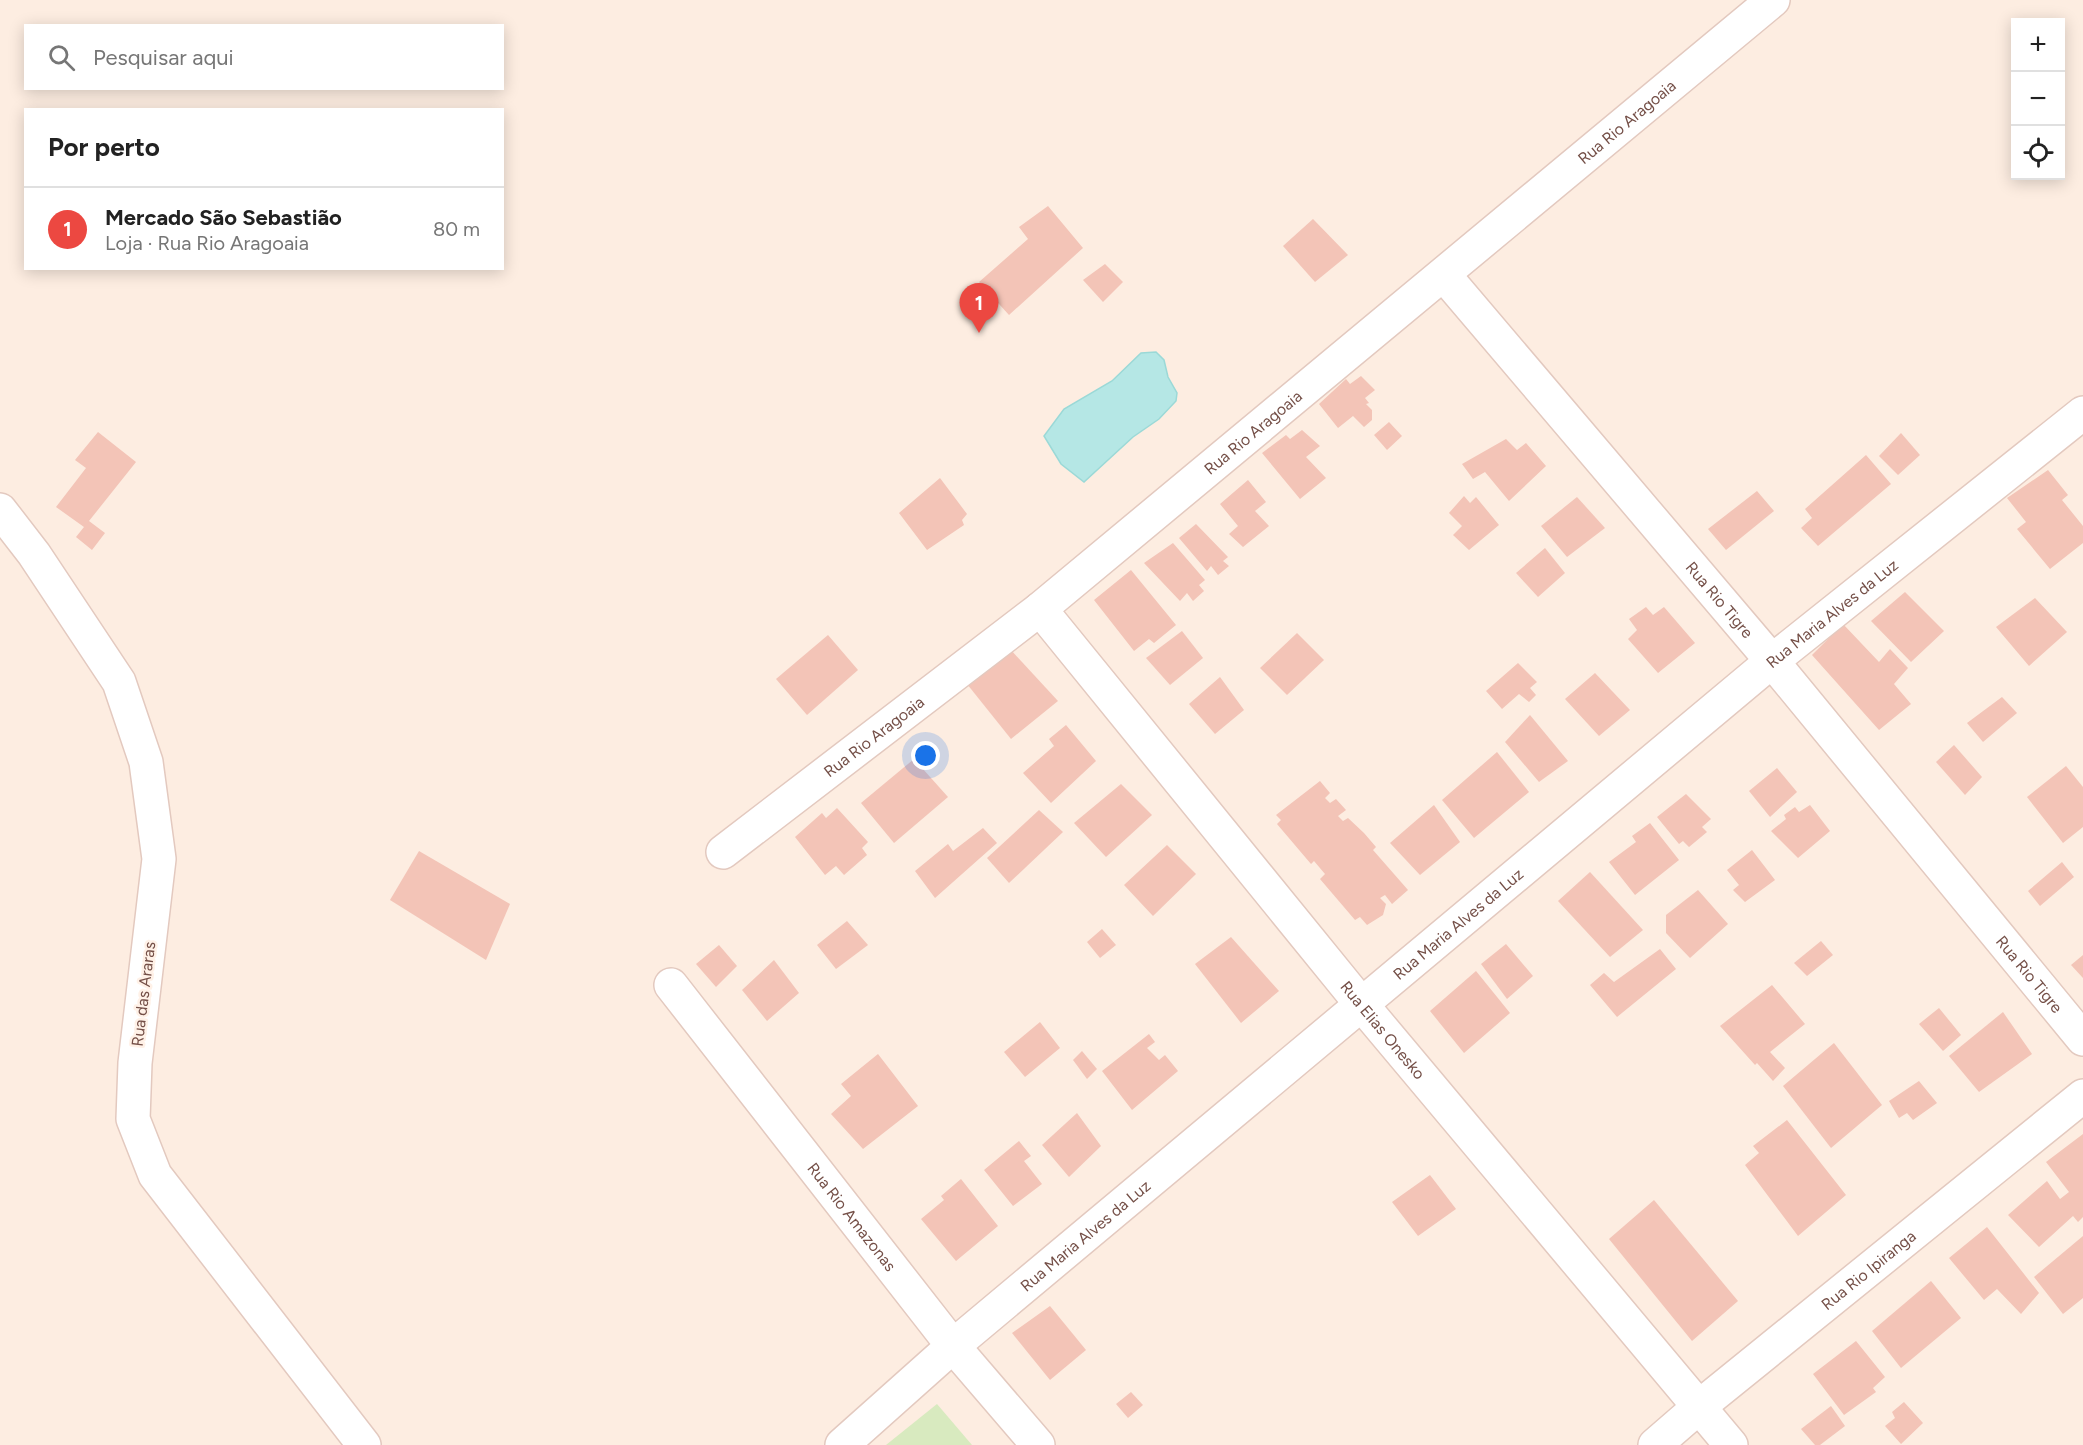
<!DOCTYPE html>
<html lang="pt">
<meta charset="utf-8">
<style>
body{margin:0;font-family:Figtree,sans-serif;background:#f2f2f2;color:#222}
.controls{position:absolute;right:18px;top:18px;display:grid;overflow:hidden;border-radius:0px;box-shadow:0 3px 15px #0003}
.controls button{width:54px;height:54px;display:grid;place-items:center;padding:0;border:0;border-bottom:2px solid #e0e0e0;background:#fff;color:#222;font:30px sans-serif}
.you{position:absolute;left:926px;top:756px;width:21px;height:21px;margin:-15px;border:4px solid #fff;border-radius:50%;background:#1a73e8;box-shadow:0 0 0 9px #1a73e833}
.badge{display:grid;place-items:center;width:39px;height:39px;border-radius:50%;background:#ec4841;color:#fff;font-size:20px;font-weight:700}
.pin{position:absolute;translate:-50% -50px;filter:drop-shadow(0 2px 3px #0008)}
.pin::after{content:'';position:absolute;top:32px;width:21px;height:18px;background:inherit;clip-path:polygon(0 0,100% 0,50% 100%)}
.list{margin:0;padding:0;list-style:none}
h2{display:flex;justify-content:space-between;align-items:center;height:78px;margin:0;padding:0 24px;font-size:26px}
h2 small{font-size:20px;font-weight:400;color:#767676}
.list li{display:grid;grid-template-columns:39px 1fr auto;gap:18px;align-items:center;box-sizing:border-box;height:84px;padding:0 24px;border-top:2px solid #e0e0e0}
.list b{display:block;font-size:22px;white-space:nowrap}
.list p{margin:0;font-size:20px;white-space:nowrap;color:#767676}
.list em{font-size:20px;font-style:normal;color:#767676}
.icon{flex:none;width:33px;height:33px;fill:none;stroke:currentColor;stroke-width:2;stroke-linecap:round;stroke-linejoin:round}
.map{position:relative;flex:none;width:2083px;height:1445px;overflow:hidden}
.search{position:absolute;background:#fff;box-shadow:0 3px 15px #0003;left:24px;top:24px;width:480px;height:66px;display:flex;align-items:center;gap:15px;box-sizing:border-box;padding:0 21px;border-radius:0px;color:#767676;font-size:22px}
.panel{position:absolute;background:#fff;box-shadow:0 3px 15px #0003;left:24px;top:108px;width:480px;height:162px;border-radius:0px}
.map>svg:first-child{display:block}
.green{fill:#d8eabf}
.water{fill:#b5e7e5;stroke:#9bd9d7;stroke-width:1.5}
.building{fill:#f3c4b7}
.lines{fill:none;stroke-linecap:round;stroke-linejoin:round}
.minor-casing{stroke:#e3c9bf;stroke-width:36}
.minor{stroke:#fff;stroke-width:33}
.labels{text-anchor:middle;stroke-width:5;stroke-linejoin:round;paint-order:stroke}
.street-label{font-size:16px;fill:#744f47;stroke:#fff1e7}
</style>
<div class="map">
<svg width="2083" height="1445" viewBox="0 0 2083 1445">
<rect width="100%" height="100%" fill="#fdede1"/>
<polygon class="green" points="937,1404 972,1445 886,1445"/>
<polygon class="water" points="1156,352 1164,360 1168,377 1177,393 1176,401 1159,419 1133,437 1084,482 1061,464 1044,436 1064,409 1112,381 1141,353"/>
<g class="building">
<polygon points="1048,206 1083,248 1009,315 979,282 1028,239 1019,227"/>
<polygon points="1313,219 1348,255 1315,282 1283,246"/>
<polygon points="1105,264 1123,282 1103,302 1083,280"/>
<polygon points="1361,376 1375,390 1365,398 1369,403 1366,404 1372,410 1372,420 1364,427 1353,416 1338,428 1319,404 1346,379 1350,384"/>
<polygon points="1389,422 1402,436 1387,450 1374,435"/>
<polygon points="1302,430 1320,446 1306,457 1326,478 1300,499 1262,453 1286,435 1290,439"/>
<polygon points="98,432 136,462 89,521 105,533 92,550 76,537 84,527 56,507 86,468 75,460"/>
<polygon points="1901,433 1920,455 1898,475 1879,456"/>
<polygon points="1506,439 1517,450 1526,443 1546,466 1509,501 1485,472 1473,479 1462,464"/>
<polygon points="1866,455 1891,484 1818,546 1801,528 1812,518 1805,509"/>
<polygon points="2048,470 2068,495 2062,500 2083,526 2083,543 2050,569 2017,529 2026,522 2007,498"/>
<polygon points="940,478 967,514 962,520 964,525 927,550 899,513"/>
<polygon points="1248,480 1266,502 1255,511 1269,526 1243,547 1229,534 1238,526 1220,504"/>
<polygon points="1757,491 1774,511 1726,550 1708,529"/>
<polygon points="1464,496 1470,503 1476,497 1499,525 1469,550 1453,535 1462,526 1449,513"/>
<polygon points="1577,497 1605,528 1567,557 1541,526"/>
<polygon points="1196,524 1228,557 1223,561 1229,566 1218,575 1211,566 1207,571 1179,538"/>
<polygon points="1173,543 1205,580 1199,585 1204,591 1193,601 1187,593 1180,601 1144,563"/>
<polygon points="1545,548 1565,573 1538,597 1516,573"/>
<polygon points="1131,570 1176,625 1154,643 1149,639 1134,651 1094,600"/>
<polygon points="1905,592 1944,631 1911,662 1871,621"/>
<polygon points="2035,598 2067,632 2029,666 1996,627"/>
<polygon points="1646,607 1653,615 1664,607 1695,643 1658,673 1628,639 1637,630 1629,619"/>
<polygon points="1843,624 1879,662 1890,649 1908,668 1894,684 1911,704 1879,730 1812,655"/>
<polygon points="1182,631 1203,658 1170,685 1146,658"/>
<polygon points="1297,633 1324,660 1287,695 1260,668"/>
<polygon points="828,635 858,670 807,715 776,679"/>
<polygon points="1010,649 1058,701 1011,739 967,684"/>
<polygon points="1518,663 1537,682 1530,688 1536,695 1529,702 1519,694 1502,709 1486,691"/>
<polygon points="1595,673 1630,710 1599,736 1565,699"/>
<polygon points="1220,677 1244,710 1215,734 1189,704"/>
<polygon points="2002,697 2017,713 1983,742 1967,723"/>
<polygon points="1530,715 1568,761 1539,782 1505,742"/>
<polygon points="1066,725 1096,761 1051,803 1023,773 1054,746 1049,739"/>
<polygon points="1954,745 1982,777 1965,795 1936,762"/>
<polygon points="1497,752 1529,792 1474,838 1442,800"/>
<polygon points="914,759 948,797 894,843 861,803"/>
<polygon points="2066,766 2083,787 2083,827 2063,843 2027,797"/>
<polygon points="1777,768 1797,792 1770,817 1749,791"/>
<polygon points="1320,781 1330,793 1325,798 1330,803 1336,799 1346,810 1338,816 1343,821 1348,818 1364,833 1376,847 1373,850 1408,890 1392,904 1385,895 1380,898 1386,904 1383,915 1367,925 1360,917 1355,920 1320,879 1325,874 1314,861 1311,864 1277,824 1281,820 1276,815"/>
<polygon points="1121,784 1152,815 1106,857 1074,823"/>
<polygon points="1686,794 1711,819 1702,827 1707,832 1689,847 1683,841 1679,844 1657,817"/>
<polygon points="1434,805 1460,842 1420,875 1390,843"/>
<polygon points="1810,805 1830,831 1798,858 1771,831 1786,819 1784,815 1795,807 1799,812"/>
<polygon points="837,808 868,842 862,848 867,855 844,875 836,866 825,875 795,837 822,813 826,818"/>
<polygon points="1039,810 1063,832 1009,883 987,858"/>
<polygon points="1650,823 1679,860 1635,895 1609,862 1636,842 1632,836"/>
<polygon points="983,828 997,843 935,898 915,871 948,844 953,851"/>
<polygon points="1167,845 1196,874 1153,916 1124,885"/>
<polygon points="1752,850 1775,880 1745,902 1733,890 1739,885 1727,870"/>
<polygon points="419,851 510,904 486,960 390,900"/>
<polygon points="2062,862 2074,877 2040,906 2028,891"/>
<polygon points="1590,872 1643,930 1610,957 1558,901"/>
<polygon points="1698,890 1728,924 1690,958 1666,933 1666,915"/>
<polygon points="847,921 868,945 836,969 817,945"/>
<polygon points="1102,929 1116,945 1100,958 1087,942"/>
<polygon points="1231,937 1279,991 1241,1023 1195,964"/>
<polygon points="1821,941 1833,955 1807,976 1794,963"/>
<polygon points="1506,944 1533,976 1507,999 1481,964"/>
<polygon points="719,945 737,966 716,987 696,964"/>
<polygon points="1660,949 1676,969 1617,1017 1590,985 1604,973 1614,982"/>
<polygon points="2083,955 2083,978 2071,965"/>
<polygon points="774,960 799,993 767,1021 742,990"/>
<polygon points="1476,971 1510,1013 1464,1053 1430,1011"/>
<polygon points="1772,985 1805,1024 1770,1052 1785,1068 1773,1081 1757,1063 1755,1065 1720,1026"/>
<polygon points="1939,1008 1961,1035 1943,1051 1919,1024"/>
<polygon points="2003,1012 2032,1054 1979,1092 1949,1056"/>
<polygon points="1040,1022 1060,1048 1025,1077 1004,1052"/>
<polygon points="1149,1034 1155,1042 1147,1048 1159,1060 1165,1055 1178,1071 1132,1110 1102,1071"/>
<polygon points="1834,1043 1882,1105 1831,1148 1783,1086"/>
<polygon points="1082,1051 1097,1069 1087,1079 1073,1060"/>
<polygon points="878,1054 918,1106 863,1149 831,1114 851,1096 841,1084"/>
<polygon points="1919,1081 1937,1103 1913,1120 1907,1113 1899,1118 1889,1101"/>
<polygon points="1077,1113 1101,1146 1069,1177 1042,1145"/>
<polygon points="1787,1120 1846,1195 1798,1236 1745,1165 1759,1153 1753,1146"/>
<polygon points="2083,1134 2083,1217 2078,1222 2073,1216 2039,1247 2008,1215 2047,1181 2060,1199 2069,1192 2046,1162"/>
<polygon points="1019,1141 1031,1156 1024,1161 1042,1184 1013,1206 984,1170"/>
<polygon points="1430,1175 1456,1209 1418,1236 1392,1202"/>
<polygon points="961,1179 998,1226 956,1261 921,1219 944,1200 941,1196"/>
<polygon points="1654,1200 1738,1301 1692,1341 1609,1239"/>
<polygon points="1987,1227 2039,1293 2021,1314 1997,1289 1984,1300 1949,1258"/>
<polygon points="2083,1236 2083,1298 2063,1314 2034,1277"/>
<polygon points="1931,1281 1961,1318 1901,1368 1872,1331"/>
<polygon points="1050,1306 1086,1350 1050,1380 1012,1333"/>
<polygon points="1856,1341 1885,1377 1873,1388 1876,1392 1844,1415 1813,1374"/>
<polygon points="1131,1392 1143,1405 1128,1418 1116,1404"/>
<polygon points="1904,1402 1923,1423 1901,1444 1885,1426 1895,1418 1892,1412"/>
<polygon points="1831,1406 1845,1426 1820,1445 1815,1445 1801,1429"/>
</g>
<g class="lines">
<defs>
<g id="minor">
<path id="s1" d="M 1444,275 L 1772,661 L 2083,1039"/>
<polyline points="0,510 34,554 119,682 146,762 159,859 135,1063 133,1119 155,1175 364,1445"/>
<path id="s2" d="M 1040,609 L 1362,1005 L 1731,1445"/>
<path id="s3" d="M 723,852 L 1040,609 L 1773,0"/>
<path id="s4" d="M 671,985 L 953,1346 L 1038,1445"/>
<path id="s5" d="M 842,1445 L 953,1346 L 1772,661 L 2083,413"/>
<path id="s6" d="M 1655,1445 L 1700,1406 L 2083,1096"/>
</g>
</defs>
<use href="#minor" class="minor-casing"/>
<use href="#minor" class="minor"/>
</g>
<g class="labels">
<g class="street-label">
<text dy="6" stroke="none"><textPath href="#s3" startOffset="1162">Rua Rio Aragoaia</textPath></text>
<text dy="6" stroke="none"><textPath href="#s3" startOffset="676">Rua Rio Aragoaia</textPath></text>
<text dy="6" stroke="none"><textPath href="#s1" startOffset="426">Rua Rio Tigre</textPath></text>
<text dy="6" stroke="none"><textPath href="#s5" startOffset="1293">Rua Maria Alves da Luz</textPath></text>
<text dy="6" stroke="none"><textPath href="#s3" startOffset="190">Rua Rio Aragoaia</textPath></text>
<text dy="6" stroke="none"><textPath href="#s5" startOffset="807">Rua Maria Alves da Luz</textPath></text>
<text dy="6" stroke="none"><textPath href="#s1" startOffset="912">Rua Rio Tigre</textPath></text>
<text transform="translate(143 994) rotate(-83)" y="6">Rua das Araras</text>
<text dy="6" stroke="none"><textPath href="#s2" startOffset="543">Rua Elias Onesko</textPath></text>
<text dy="6" stroke="none"><textPath href="#s4" startOffset="294">Rua Rio Amazonas</textPath></text>
<text dy="6" stroke="none"><textPath href="#s5" startOffset="321">Rua Maria Alves da Luz</textPath></text>
<text dy="6" stroke="none"><textPath href="#s6" startOffset="276">Rua Rio Ipiranga</textPath></text>
</g>
</g>
</svg>
<div class="controls">
<button>+</button>
<button>−</button>
<button><svg class="icon" aria-label="locate" viewBox="0 0 24 24"><circle cx="12" cy="12" r="6"/><path d="M12 2v4M12 18v4M2 12h4M18 12h4"/></svg></button>
</div>
<div class="you"></div>
<div class="pin badge" style="left:979px;top:333px">1</div>
<div class="search"><svg class="icon" aria-label="search" viewBox="0 0 24 24"><circle cx="10" cy="10" r="6"/><path d="M15 15l6 6"/></svg>Pesquisar aqui</div>
<section class="panel">
<h2>Por perto<small></small></h2>
<ul class="list">
<li><span class="badge">1</span><div><b>Mercado São Sebastião</b><p>Loja · Rua Rio Aragoaia</p></div><em>80 m</em></li>
</ul>
</section>
</div>
